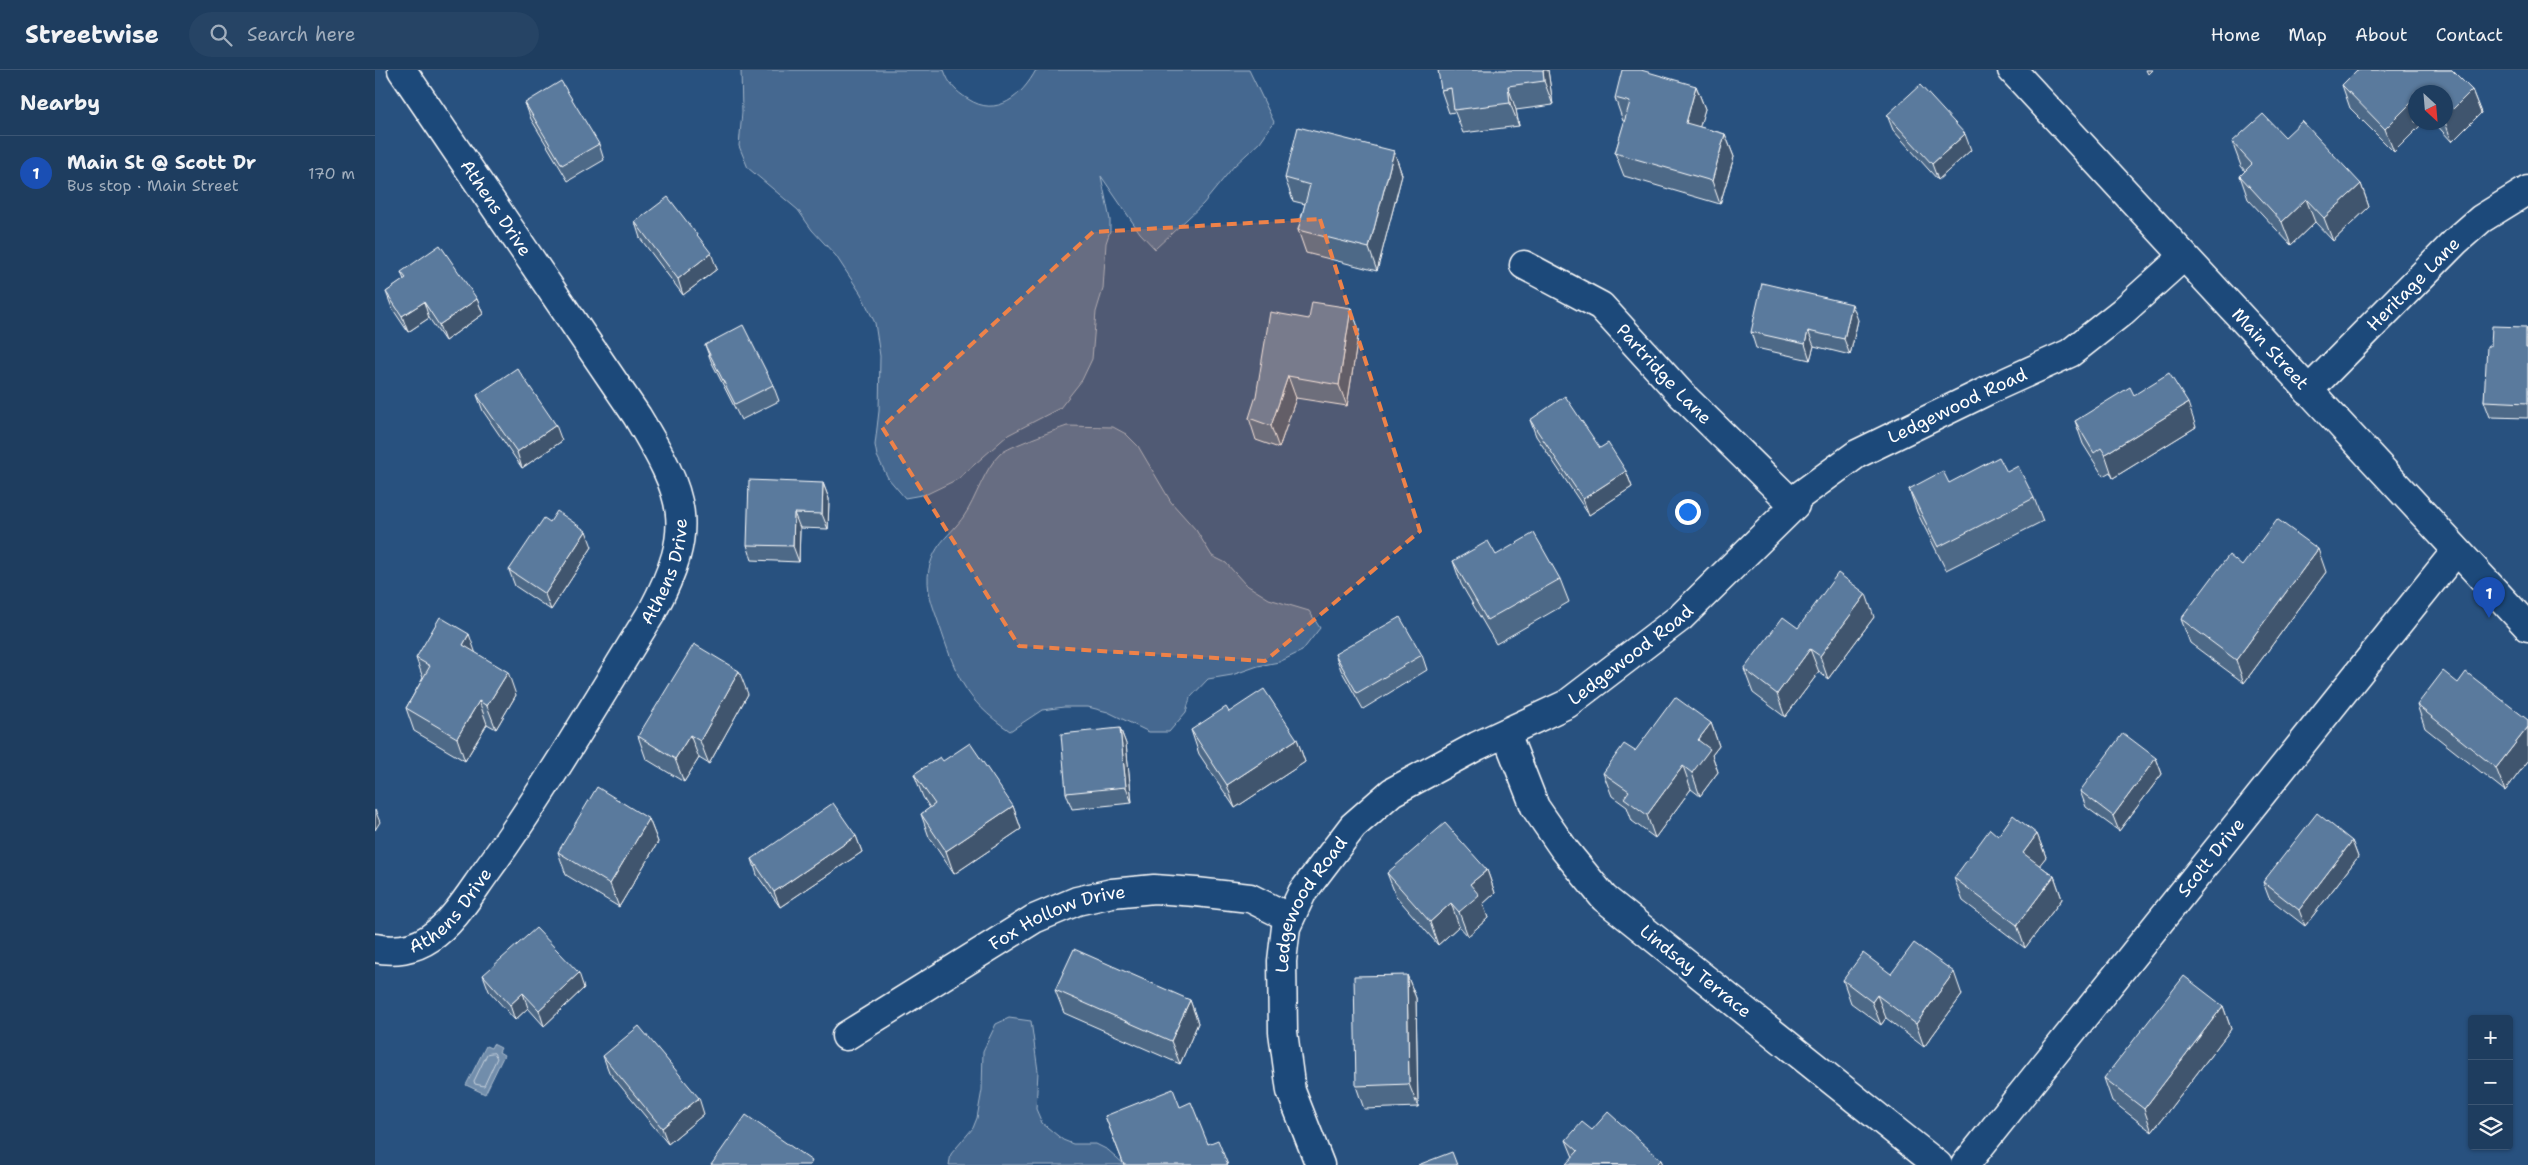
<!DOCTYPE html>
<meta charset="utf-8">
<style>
body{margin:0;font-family:"Shantell Sans",sans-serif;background:#264465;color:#f1f3f6}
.controls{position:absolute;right:15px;bottom:15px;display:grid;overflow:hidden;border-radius:5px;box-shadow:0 1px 4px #0004}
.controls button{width:45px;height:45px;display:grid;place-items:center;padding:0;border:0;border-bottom:1px solid #3c5674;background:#1e3d5f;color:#f1f3f6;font:25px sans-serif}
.compass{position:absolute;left:2033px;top:15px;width:45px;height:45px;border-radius:50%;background:#1e3d5f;box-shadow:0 1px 4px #0004;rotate:154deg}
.you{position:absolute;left:1312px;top:441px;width:18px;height:18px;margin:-12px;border:4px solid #fff;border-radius:50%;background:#1a73e8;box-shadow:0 0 0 8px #1a73e833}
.badge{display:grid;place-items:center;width:32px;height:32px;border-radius:50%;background:#e69b98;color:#fff;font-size:16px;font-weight:700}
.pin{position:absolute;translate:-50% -41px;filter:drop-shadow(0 1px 2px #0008)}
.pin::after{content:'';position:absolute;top:26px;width:18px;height:15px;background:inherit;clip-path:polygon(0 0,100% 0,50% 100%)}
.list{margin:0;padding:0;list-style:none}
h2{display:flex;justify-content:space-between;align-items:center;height:65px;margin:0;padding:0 20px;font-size:21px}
h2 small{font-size:16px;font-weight:400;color:#a1aebd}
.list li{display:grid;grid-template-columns:32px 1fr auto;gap:15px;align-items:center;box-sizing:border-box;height:75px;padding:0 20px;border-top:1px solid #3c5674}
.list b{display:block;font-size:19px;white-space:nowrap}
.list p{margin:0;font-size:16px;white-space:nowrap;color:#a1aebd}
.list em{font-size:16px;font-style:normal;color:#a1aebd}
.icon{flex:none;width:28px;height:28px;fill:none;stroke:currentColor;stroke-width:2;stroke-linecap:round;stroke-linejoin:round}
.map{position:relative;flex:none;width:2153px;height:1095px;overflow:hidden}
header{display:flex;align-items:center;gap:30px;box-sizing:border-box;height:70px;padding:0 25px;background:#1e3d5f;border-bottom:1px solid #3c5674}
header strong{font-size:24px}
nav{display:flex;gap:28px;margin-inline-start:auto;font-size:18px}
.search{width:350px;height:45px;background:#264465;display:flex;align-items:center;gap:12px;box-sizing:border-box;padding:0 18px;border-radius:28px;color:#a1aebd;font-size:19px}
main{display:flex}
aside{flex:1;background:#1e3d5f}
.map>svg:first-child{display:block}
.green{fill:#446890;stroke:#a2b4c8}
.water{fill:#718dab;stroke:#aabbcd}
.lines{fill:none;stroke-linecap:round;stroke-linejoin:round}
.shore{stroke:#c6d1dd;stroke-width:1}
.minor-casing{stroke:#fff;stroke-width:31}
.major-casing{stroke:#fff;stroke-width:31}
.minor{stroke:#1f4a7a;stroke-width:28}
.major{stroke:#1f4a7a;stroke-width:28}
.wall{fill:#4d6987;stroke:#fff}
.shaded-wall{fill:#3f556e;stroke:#fff}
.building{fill:#5a7a9d;stroke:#fff}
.marked{fill:#ee8249;fill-opacity:0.2;stroke:#ee8249;stroke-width:4;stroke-dasharray:10 6;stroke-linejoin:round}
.labels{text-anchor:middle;stroke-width:4.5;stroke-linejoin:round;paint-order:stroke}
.street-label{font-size:18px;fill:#fff;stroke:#1f4a7a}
</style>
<header>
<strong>Streetwise</strong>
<div class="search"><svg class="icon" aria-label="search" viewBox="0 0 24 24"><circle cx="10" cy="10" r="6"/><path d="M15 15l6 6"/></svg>Search here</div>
<nav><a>Home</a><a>Map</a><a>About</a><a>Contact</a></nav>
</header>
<main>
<aside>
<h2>Nearby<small></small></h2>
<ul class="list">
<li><span class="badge" style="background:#1a4fb4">1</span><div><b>Main St @ Scott Dr</b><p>Bus stop · Main Street</p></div><em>170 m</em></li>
</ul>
</aside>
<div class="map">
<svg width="2153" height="1095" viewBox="0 0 2153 1095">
<rect width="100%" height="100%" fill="#28517f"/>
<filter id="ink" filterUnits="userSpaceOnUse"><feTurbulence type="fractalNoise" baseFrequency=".02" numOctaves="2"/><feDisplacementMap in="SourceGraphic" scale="10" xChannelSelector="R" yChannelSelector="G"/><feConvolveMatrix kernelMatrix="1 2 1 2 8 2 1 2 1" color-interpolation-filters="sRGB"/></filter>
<g filter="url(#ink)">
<g class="green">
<path d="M 366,0 L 569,0 C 574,14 580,21 593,29 C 622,48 647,26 661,0 L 874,0 L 899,52 L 885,72 L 859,96 L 828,134 L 780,179 L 765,163 L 726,106 L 735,150 L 735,161 L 731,173 L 728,219 L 721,242 L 717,289 L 707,310 L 685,338 L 633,365 L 583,409 L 552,424 L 530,428 L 513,408 L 502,386 L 500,375 L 504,341 L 505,286 L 500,253 L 486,224 L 461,186 L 437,160 L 423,140 L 373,98 L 364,76 L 367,42 Z"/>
<path d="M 692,356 L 738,357 L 751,364 L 763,376 L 796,432 L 821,460 L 837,486 L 851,493 L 870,514 L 894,529 L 934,541 L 945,558 L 927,581 L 904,592 L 883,596 L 857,605 L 833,609 L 815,628 L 811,642 L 794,662 L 774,662 L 733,642 L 713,637 L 689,637 L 667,640 L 635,661 C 589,630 581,605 564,554 C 558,536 550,519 554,499 C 560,472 575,466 589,446 C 601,429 609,399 625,384 C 635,376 678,361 692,356 Z"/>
<polygon points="634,948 656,951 663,1001 661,1039 667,1053 688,1070 698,1074 721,1074 733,1080 750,1095 574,1095 576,1084 598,1058 602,1048 607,1020 608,981 621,954"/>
</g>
<polygon class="water" points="118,974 126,978 124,982 129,985 110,1024 91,1015 111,976 116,978"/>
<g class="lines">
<polygon class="shore" points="119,983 122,988 109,1016 100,1014 99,1011 112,984"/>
<defs>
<g id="minor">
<path id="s1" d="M 1149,195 L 1226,236 L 1308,326 L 1416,432"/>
<path id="s2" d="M 1933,321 L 2081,171 L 2106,149 L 2153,120"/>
<path id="s3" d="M 1131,663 L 1160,737 L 1189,779 L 1229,828 L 1563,1095"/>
<path id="s4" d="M 0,878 C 19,882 39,879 55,868 C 78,853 95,824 111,802 C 171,719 223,629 277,542 C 323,456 310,426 262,346 L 27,0"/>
<path id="s5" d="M 471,966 L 659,849 L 702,831 L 737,823 L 779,819 L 821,822 L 875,828 L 915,848"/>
<path id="s6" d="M 945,1095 L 916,1021 L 908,962 L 907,891 L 911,857 L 927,823 L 978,756 L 1017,722 L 1102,676 L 1192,634 L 1306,547 L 1420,435 L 1416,432 L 1482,384 L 1620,317 L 1695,283 L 1747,242 L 1808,187"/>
<path id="s7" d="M 1590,1095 L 2081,481"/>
</g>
<g id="major">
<path id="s8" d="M 1637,0 L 2153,557"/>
</g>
</defs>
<use href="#minor" class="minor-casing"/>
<use href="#major" class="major-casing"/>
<use href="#minor" class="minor"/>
<use href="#major" class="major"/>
</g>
<g class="wall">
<polygon points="1173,0 1178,35 1141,40 1144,56 1088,63 1080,42 1074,43 1066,20"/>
<polygon points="1982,0 2077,0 2097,20 2106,43 2077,72 2059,52 2070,52 2070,22 2040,22 2040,52 2049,52 2019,82 1975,38 1967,15"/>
<polygon points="1321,16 1330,39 1324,57 1350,64 1359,87 1345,134 1249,106 1240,83 1250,51 1248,51 1240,28"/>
<polygon points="150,33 224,74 229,90 193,111 156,49"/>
<polygon points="1512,45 1596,80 1563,110 1518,60"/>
<polygon points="1910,67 1986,114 1994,137 1958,171 1940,152 1916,175 1873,129 1865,106 1870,101 1866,96 1857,72"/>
<polygon points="1019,81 1027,105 1002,201 931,183 923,160 930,134 918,131 910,108"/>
<polygon points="260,152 342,199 308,225 265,168"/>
<polygon points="26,202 102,229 108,244 70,271 54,248 33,262 17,238 11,222 29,210"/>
<polygon points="976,238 984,260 972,336 921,328 904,378 881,370 874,348 934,249"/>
<polygon points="1483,250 1475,285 1439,276 1435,290 1381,278 1376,262"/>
<polygon points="2151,257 2153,261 2153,348 2115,347 2109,331 2116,276"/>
<polygon points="330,275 398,315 404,331 366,350 336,291"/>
<polygon points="102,325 187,371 147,398 108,341"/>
<polygon points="1759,325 1821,357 1738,408 1735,402 1728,406 1708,374 1700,351"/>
<polygon points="1155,350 1225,378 1251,401 1257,417 1214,445 1161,366"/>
<polygon points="448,413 454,429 453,459 425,458 424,492 377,490 372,475"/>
<polygon points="1574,413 1659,428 1668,451 1571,500 1542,442 1534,419"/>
<polygon points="175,452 217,477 176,540 140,516 134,500"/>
<polygon points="1121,485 1185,509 1194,532 1121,574 1086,514 1078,491"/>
<polygon points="1867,496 1951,502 1869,613 1815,573 1806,549"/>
<polygon points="1499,547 1453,609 1444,602 1410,647 1378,623 1369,599 1423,558"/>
<polygon points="101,583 141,625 121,659 112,654 90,691 39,661 31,638 48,608 41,588"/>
<polygon points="960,584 1047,585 1052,600 988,639 966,600"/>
<polygon points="373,624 334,694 324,688 309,712 271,689 263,666"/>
<polygon points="2042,635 2153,650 2153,691 2130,721 2050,658"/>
<polygon points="854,642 922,669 930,692 860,738 824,684 816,660"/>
<polygon points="1336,653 1344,676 1337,685 1343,702 1325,726 1316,719 1280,768 1257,751 1252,737 1237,726 1228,703 1260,681"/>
<polygon points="745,658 751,674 757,733 697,739 691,723"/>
<polygon points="1781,688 1787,704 1744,761 1711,737 1705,721"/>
<polygon points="539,704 638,736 646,759 579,804 554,767 546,744 555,738 548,727"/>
<polygon points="274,749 283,772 244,837 191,805 183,782"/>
<polygon points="1662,764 1671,787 1664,795 1679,806 1687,829 1650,878 1588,831 1579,808 1623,766"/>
<polygon points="481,766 487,782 405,837 382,805 377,789"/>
<polygon points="1977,771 1983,787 1930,856 1894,828 1888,812"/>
<polygon points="1112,800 1120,823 1108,834 1113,848 1093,866 1084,856 1063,875 1021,826 1012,803"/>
<polygon points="1516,904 1587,925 1549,977 1511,948 1506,955 1476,933 1468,910"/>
<polygon points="108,905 209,918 169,956 153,938 140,950 114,921"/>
<polygon points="1032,905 1041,928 1043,1037 989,1039 981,1016"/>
<polygon points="680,920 815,930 823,953 805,994 689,943"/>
<polygon points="1848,936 1856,959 1777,1062 1737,1031 1729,1008"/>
<polygon points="228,986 329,1044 293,1074 234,1002"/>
<polygon points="805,1037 833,1074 853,1095 749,1095 730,1046"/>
<polygon points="1217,1060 1286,1090 1288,1095 1191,1095 1198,1087 1191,1070"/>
</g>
<g class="shaded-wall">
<polygon points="1168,0 1173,0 1178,35 1169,11"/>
<polygon points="1771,0 1777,0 1773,4"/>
<polygon points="1133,16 1141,40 1144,56 1135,33"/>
<polygon points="1321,16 1330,39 1319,76 1311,53"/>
<polygon points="2097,20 2106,43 2077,72 2070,52 2070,47"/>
<polygon points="2040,29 2040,52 2049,52 2019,82 2010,59"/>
<polygon points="1350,64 1359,87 1345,134 1337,111"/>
<polygon points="1590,64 1596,80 1563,110 1557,94"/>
<polygon points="1019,81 1027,105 1002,201 994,178"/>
<polygon points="1986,114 1994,137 1958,171 1949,148"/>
<polygon points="1931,129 1940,152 1916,175 1907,152"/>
<polygon points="336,183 342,199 308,225 303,209"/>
<polygon points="102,229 108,244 70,271 64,255"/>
<polygon points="49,232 54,248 33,262 27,246"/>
<polygon points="1477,234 1483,250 1475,285 1469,269"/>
<polygon points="976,238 984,260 972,336 964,315"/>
<polygon points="2151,257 2153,261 2153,284 2151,278"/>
<polygon points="1433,261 1439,276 1435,290 1430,274"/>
<polygon points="913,306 921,328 904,378 896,356"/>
<polygon points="1813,333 1821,357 1738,408 1730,384"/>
<polygon points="181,355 187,371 147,398 142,382"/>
<polygon points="1251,401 1257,417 1214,445 1208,429"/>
<polygon points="448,413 454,429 453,459 447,444"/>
<polygon points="419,443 425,458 424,492 418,476"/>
<polygon points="211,461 217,477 176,540 170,524"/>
<polygon points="1943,479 1951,502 1869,613 1861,590"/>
<polygon points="1491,524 1499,547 1453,609 1445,586"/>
<polygon points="94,564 102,587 88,575"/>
<polygon points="1435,579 1444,602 1410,647 1402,624"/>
<polygon points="364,601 373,624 334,694 325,671"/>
<polygon points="133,602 141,625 121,659 112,636"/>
<polygon points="104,631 112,654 90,691 82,668"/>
<polygon points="1336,653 1344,676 1337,685 1343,702 1325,726 1317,703 1323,670"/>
<polygon points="2153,657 2153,691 2130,721 2121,698"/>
<polygon points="745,658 751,674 757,733 751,717"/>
<polygon points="315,665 324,688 309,712 300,689"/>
<polygon points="922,669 930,692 860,738 852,715"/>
<polygon points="1781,688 1787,704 1744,761 1738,746"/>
<polygon points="1308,696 1316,719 1280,768 1272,745"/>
<polygon points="638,736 646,759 579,804 571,781"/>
<polygon points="0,740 5,752 0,760"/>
<polygon points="274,749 283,772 244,837 235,814"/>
<polygon points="1662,764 1671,787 1656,806 1648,783"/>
<polygon points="481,766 487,782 405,837 399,822"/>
<polygon points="1977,771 1983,787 1930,856 1924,840"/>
<polygon points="1112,800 1120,823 1108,834 1113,848 1093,866 1084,842 1095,814"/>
<polygon points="1679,806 1687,829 1650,878 1642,855"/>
<polygon points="1076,833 1084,856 1063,875 1055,852"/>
<polygon points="1579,902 1587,925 1549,977 1541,954"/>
<polygon points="204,903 209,918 169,956 164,940"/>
<polygon points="1032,905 1041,928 1043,1037 1034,1014"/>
<polygon points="148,923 153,938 140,950 135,935"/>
<polygon points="1502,925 1511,948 1506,955 1497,932"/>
<polygon points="815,930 823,953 805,994 796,971"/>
<polygon points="1848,936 1856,959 1777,1062 1769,1039"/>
<polygon points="324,1028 329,1044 293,1074 287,1058"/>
<polygon points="1286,1090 1288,1095 1281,1095"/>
</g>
<g class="building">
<polygon points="1063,0 1168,0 1169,11 1133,16 1135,33 1079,40 1076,18 1066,20"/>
<polygon points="1247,0 1266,0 1321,16 1311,53 1350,64 1337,111 1240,83 1255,32 1240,28"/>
<polygon points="1982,0 2077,0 2097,20 2070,47 2070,22 2040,22 2040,29 2010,59 1967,15"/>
<polygon points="186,11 224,74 187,95 150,33"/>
<polygon points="1545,15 1590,64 1557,94 1512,45"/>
<polygon points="1888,44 1910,67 1927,51 1986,114 1949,148 1931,129 1907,152 1865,106 1877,94 1857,72"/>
<polygon points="923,57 1019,81 994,178 923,160 935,115 910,108"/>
<polygon points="293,127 336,183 303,209 260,152"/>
<polygon points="65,175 102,229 64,255 49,232 27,246 11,222 31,208 26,202"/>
<polygon points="1387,213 1477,234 1469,269 1433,261 1430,274 1376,262"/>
<polygon points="937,232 976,238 964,315 913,306 896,356 874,348 881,326 895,242 934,249"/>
<polygon points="368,255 398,315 360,334 330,275"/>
<polygon points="2117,256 2151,257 2151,278 2153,278 2153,333 2109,331 2112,276 2116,276"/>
<polygon points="142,298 181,355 142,382 102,325"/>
<polygon points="1794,303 1813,333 1730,384 1726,378 1719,383 1700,351 1755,317 1759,325"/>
<polygon points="1190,326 1225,378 1233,373 1251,401 1208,429 1155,350"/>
<polygon points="1624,387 1632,402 1643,396 1659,428 1563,477 1534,419 1568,401 1574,413"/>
<polygon points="374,410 448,413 447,444 419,443 418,476 372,475"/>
<polygon points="182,441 211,461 170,524 134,500 169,448 175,452"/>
<polygon points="1902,449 1943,479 1861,590 1806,549 1854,485 1867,496"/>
<polygon points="1159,463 1185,509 1112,550 1078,491 1113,471 1121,485"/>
<polygon points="1463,503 1491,524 1445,586 1435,579 1402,624 1369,599 1408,547 1423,558"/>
<polygon points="65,547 94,564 88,575 133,602 112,636 104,631 82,668 31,638 55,596 41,588"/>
<polygon points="1025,547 1047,585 982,623 960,584"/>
<polygon points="319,574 364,601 325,671 315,665 300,689 263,666"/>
<polygon points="2068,601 2083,613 2091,602 2153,650 2153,657 2121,698 2042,635"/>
<polygon points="889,619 922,669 852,715 816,660 851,637 854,642"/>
<polygon points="1300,627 1336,653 1323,670 1335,679 1317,703 1308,696 1272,745 1249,728 1254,721 1228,703 1249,674 1260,681"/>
<polygon points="745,658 751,717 691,723 686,664"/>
<polygon points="1748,663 1781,688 1738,746 1705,721"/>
<polygon points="595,673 638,736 571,781 546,744 560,734 539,704 565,687 568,691"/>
<polygon points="222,717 274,749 235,814 183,782"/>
<polygon points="458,733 481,766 399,822 377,789"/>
<polygon points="1942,743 1977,771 1924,840 1888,812"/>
<polygon points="1638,745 1662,764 1648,783 1679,806 1642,855 1579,808 1615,759 1623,766"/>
<polygon points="1070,753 1112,800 1095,814 1104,825 1084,842 1076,833 1055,852 1012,803"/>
<polygon points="161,858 204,903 164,940 148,923 135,935 108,905"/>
<polygon points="1539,873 1579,902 1541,954 1502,925 1497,932 1468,910 1488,883 1516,904"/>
<polygon points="699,879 815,930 796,971 680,920"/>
<polygon points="1032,905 1034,1014 981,1016 979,906"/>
<polygon points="1809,906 1848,936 1769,1039 1729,1008"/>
<polygon points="264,956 324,1028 287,1058 228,986"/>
<polygon points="798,1019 805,1037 816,1032 833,1074 843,1070 853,1095 749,1095 730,1046"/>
<polygon points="1233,1042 1286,1090 1281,1095 1191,1094 1203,1081 1191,1070 1207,1052 1217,1060"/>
<polygon points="371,1045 437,1091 435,1095 336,1095"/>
<polygon points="1077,1082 1082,1095 1043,1095"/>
</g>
</g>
<path class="marked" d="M 945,149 L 1045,461 L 890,591 L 644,576 L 507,357 L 718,162 Z"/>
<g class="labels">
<g class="street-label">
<text transform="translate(121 138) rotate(56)" y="6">Athens Drive</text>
<text dy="6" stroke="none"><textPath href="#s2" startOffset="150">Heritage Lane</textPath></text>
<text dy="6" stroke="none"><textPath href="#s8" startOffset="380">Main Street</textPath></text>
<text dy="6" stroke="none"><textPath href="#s1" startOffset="180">Partridge Lane</textPath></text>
<text dy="6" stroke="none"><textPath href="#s6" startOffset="1115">Ledgewood Road</textPath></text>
<text dy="6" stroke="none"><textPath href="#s4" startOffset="496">Athens Drive</textPath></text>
<text dy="6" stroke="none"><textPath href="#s6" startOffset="694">Ledgewood Road</textPath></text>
<text dy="6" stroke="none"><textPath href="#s7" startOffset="394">Scott Drive</textPath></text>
<text dy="6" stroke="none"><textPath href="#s4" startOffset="91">Athens Drive</textPath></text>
<text dy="6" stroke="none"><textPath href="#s6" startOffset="274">Ledgewood Road</textPath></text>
<text dy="6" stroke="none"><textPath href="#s5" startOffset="244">Fox Hollow Drive</textPath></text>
<text dy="6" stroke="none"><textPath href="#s3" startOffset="311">Lindsay Terrace</textPath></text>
</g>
</g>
</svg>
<div class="controls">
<button>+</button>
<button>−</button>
<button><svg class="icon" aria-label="layers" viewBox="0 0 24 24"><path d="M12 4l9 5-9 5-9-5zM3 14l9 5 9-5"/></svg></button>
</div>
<svg class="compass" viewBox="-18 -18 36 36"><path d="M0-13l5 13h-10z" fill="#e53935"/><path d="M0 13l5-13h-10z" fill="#a1aebd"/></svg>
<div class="you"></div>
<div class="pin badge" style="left:2114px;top:548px;background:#1a4fb4">1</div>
</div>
</main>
